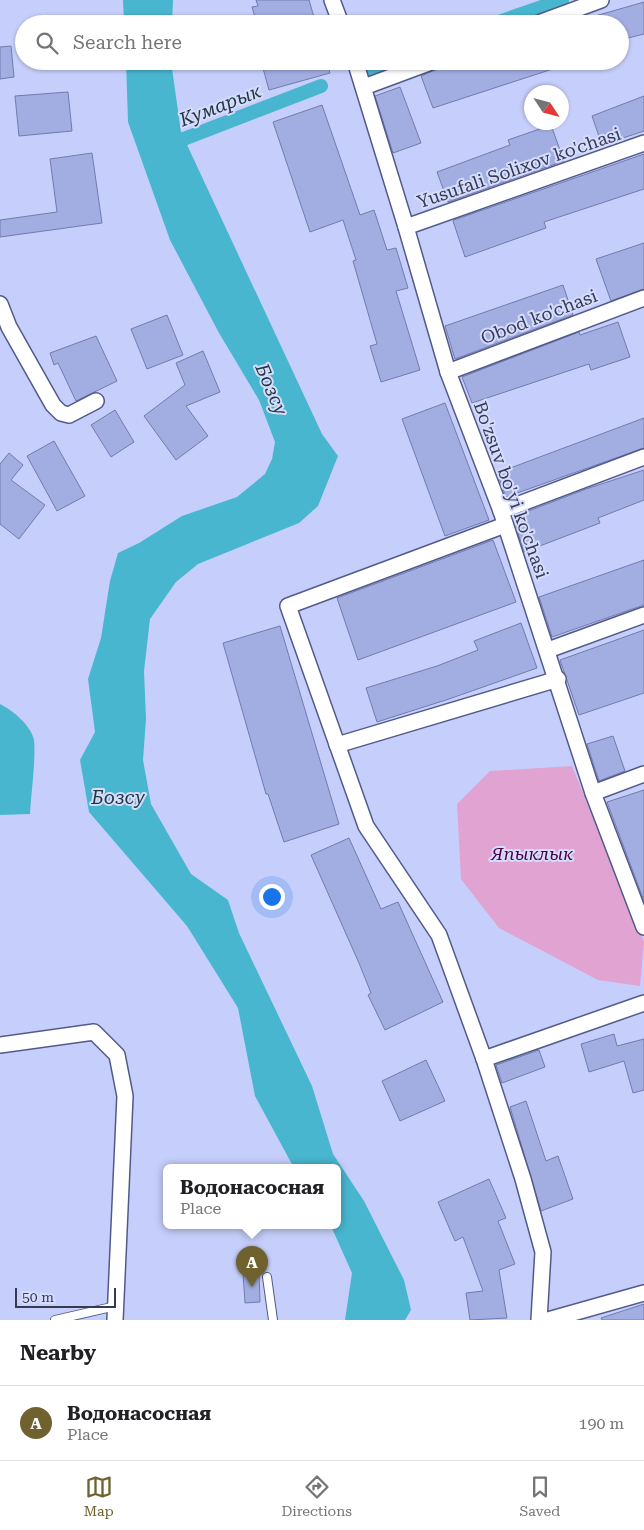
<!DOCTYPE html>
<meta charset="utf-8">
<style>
body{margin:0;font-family:"Roboto Serif",serif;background:#f6f6f6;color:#202124}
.compass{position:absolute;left:524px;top:85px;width:45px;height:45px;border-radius:50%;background:#fff;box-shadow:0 1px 4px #0004;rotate:126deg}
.scale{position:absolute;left:15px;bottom:12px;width:101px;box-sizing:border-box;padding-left:5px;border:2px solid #373b51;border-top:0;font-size:14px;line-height:18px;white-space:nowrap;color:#373b51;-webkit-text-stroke:4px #d5dcfe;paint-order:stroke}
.you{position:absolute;left:271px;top:896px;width:18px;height:18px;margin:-12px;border:4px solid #fff;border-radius:50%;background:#1a73e8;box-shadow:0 0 0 8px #1a73e833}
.badge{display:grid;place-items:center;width:32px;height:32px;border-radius:50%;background:#6f622f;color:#fff;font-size:16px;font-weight:700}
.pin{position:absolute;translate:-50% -41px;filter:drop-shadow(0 1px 2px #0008)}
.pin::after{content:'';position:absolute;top:26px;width:18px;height:15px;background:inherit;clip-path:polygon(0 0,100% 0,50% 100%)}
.popup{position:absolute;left:163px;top:1164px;width:178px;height:65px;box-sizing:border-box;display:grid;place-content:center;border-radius:8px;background:#fff;filter:drop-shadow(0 1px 4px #0005);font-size:16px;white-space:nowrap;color:#757577}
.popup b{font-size:19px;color:#202124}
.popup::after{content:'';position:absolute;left:50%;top:100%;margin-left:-10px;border:10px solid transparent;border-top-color:#fff}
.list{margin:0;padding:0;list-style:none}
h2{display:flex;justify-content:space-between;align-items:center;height:65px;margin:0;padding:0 20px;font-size:21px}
h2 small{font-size:16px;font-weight:400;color:#757577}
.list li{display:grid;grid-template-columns:32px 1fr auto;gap:15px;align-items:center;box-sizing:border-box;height:75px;padding:0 20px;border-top:1px solid #e0e0e0}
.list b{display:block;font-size:19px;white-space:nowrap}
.list p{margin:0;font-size:16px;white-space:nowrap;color:#757577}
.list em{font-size:16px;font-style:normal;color:#757577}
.icon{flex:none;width:28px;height:28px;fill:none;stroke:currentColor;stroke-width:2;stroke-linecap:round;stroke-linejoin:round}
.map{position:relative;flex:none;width:644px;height:1320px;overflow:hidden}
.search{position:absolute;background:#fff;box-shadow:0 1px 4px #0004;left:15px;right:15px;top:15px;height:55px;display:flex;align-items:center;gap:12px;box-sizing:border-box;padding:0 18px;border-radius:28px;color:#757577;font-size:19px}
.sheet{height:140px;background:#fff}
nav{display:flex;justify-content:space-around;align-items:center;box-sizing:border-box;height:70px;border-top:1px solid #e0e0e0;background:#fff;font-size:14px;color:#757577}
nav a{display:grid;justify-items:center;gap:2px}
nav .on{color:#6f622f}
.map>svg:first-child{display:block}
.green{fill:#e1a3d1}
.water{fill:#48b6cf}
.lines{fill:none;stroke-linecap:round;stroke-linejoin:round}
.canal{stroke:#48b6cf;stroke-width:14}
.building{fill:#a2ade2;stroke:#727bae}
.lane-casing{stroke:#525a8a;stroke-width:10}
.street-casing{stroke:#525a8a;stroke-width:18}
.lane{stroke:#fff;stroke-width:8}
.street{stroke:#fff;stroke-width:15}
.labels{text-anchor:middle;stroke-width:4;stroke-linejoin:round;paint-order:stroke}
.street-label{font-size:18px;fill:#373b51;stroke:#d5dcfe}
.park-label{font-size:18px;font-style:italic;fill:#4f0043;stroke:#d5dcfe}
.water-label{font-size:19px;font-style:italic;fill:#20383e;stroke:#d5dcfe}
</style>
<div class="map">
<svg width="644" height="1320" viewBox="0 0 644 1320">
<rect width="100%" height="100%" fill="#c6cffb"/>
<polygon class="green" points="572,766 644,942 640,986 598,980 499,928 461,879 457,804 490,771"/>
<g class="water">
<polygon points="123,0 173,0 172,24 124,24"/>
<polygon points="126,61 171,61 181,132 322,434 338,456 318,506 299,523 198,564 176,582 150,619 144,671 146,719 143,760 151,804 191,874 228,900 239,933 312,1086 333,1154 364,1201 404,1280 411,1310 405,1320 345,1320 352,1273 331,1226 337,1226 337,1168 294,1168 255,1096 238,1008 187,926 89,812 80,760 95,732 88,679 101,638 110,581 118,553 139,543 182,516 237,497 265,474 272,459 275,442 259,400 219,333 170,240 128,122"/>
<path d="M 0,704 C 12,710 31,725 34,740 C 36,757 31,795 30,814 L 0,815 Z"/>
</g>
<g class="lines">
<g class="canal">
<polyline points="493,24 562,0"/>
<polyline points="365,71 390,61"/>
<polyline points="168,145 321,86"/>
</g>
</g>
<g class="building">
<polygon points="256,0 309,0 316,24 257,24 252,7 258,6"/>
<polygon points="644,2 644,34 620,40 620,24 579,24 578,21"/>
<polygon points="11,46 14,77 0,79 0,47"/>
<polygon points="261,61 326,61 330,73 269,90"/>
<polygon points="456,61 567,61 568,64 433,108 421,76"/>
<polygon points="400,87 421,143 393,153 375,96"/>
<polygon points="68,92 72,131 19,136 15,96"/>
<polygon points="644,96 644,131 602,145 592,116"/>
<polygon points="322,105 360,215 374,210 387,250 396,248 408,288 396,291 420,370 381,382 370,346 377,344 353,261 356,260 343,220 310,232 273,122"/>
<polygon points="551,125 564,161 448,202 437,172 510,145 508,140"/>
<polygon points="92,153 102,223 0,237 0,220 57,212 50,159"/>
<polygon points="644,154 644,189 544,222 546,228 465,257 453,221 454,220"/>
<polygon points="644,243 644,289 611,301 596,259"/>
<polygon points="563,285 573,315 455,359 445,326"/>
<polygon points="167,315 183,355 147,369 131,329"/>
<polygon points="618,322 630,357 591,370 589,364 472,403 462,377 579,332 580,335"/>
<polygon points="96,336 117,381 76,401 58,363 54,365 50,353"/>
<polygon points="203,351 220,392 186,406 208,436 176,460 144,416 185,385 176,363"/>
<polygon points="445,403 489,520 445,536 402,419"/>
<polygon points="115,410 134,442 111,457 91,425"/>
<polygon points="644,418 644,448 506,497 497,473"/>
<polygon points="54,441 85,496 57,511 27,456"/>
<polygon points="9,453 23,465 11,480 45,505 19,539 0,524 0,464"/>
<polygon points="644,470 644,500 598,518 600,523 524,552 513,517 586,489"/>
<polygon points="493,540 516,602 358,660 337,598"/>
<polygon points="644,560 644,605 552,637 539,597"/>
<polygon points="521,623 537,668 449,699 377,722 366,688 437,666 478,650 474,641"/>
<polygon points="280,626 339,824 284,842 268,794 266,794 223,643"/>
<polygon points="644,630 644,693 579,715 560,660"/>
<polygon points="613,736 625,771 599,781 587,744"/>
<polygon points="644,790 644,901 607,802"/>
<polygon points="349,838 381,909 398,902 443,1002 385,1030 368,995 371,993 359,963 311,855"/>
<polygon points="614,1034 617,1046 644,1039 644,1090 633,1093 624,1061 589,1072 581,1044"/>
<polygon points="539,1050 545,1067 502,1083 496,1065"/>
<polygon points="426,1060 445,1101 400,1121 382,1081"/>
<polygon points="526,1101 546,1161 558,1156 573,1199 541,1211 510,1107"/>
<polygon points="489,1179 506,1218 498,1221 515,1264 499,1270 507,1318 470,1320 466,1293 483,1291 463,1237 455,1241 438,1202"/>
<polygon points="259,1272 260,1302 245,1303 243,1273"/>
<polygon points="644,1304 644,1320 602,1320 601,1318"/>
</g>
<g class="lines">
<defs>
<g id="lane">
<polyline points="267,1277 273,1320"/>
<polyline points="55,1320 116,1306"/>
</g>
<g id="street">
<polyline points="332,0 341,24"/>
<polyline points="536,24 601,0"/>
<polyline points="355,61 406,227 448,372 501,511 593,793 644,927"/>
<polyline points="364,87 434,61"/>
<polyline points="406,227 644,143"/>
<polyline points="0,304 9,327 53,405 61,413 69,415 96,401"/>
<polyline points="448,372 644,298"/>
<polyline points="501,511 644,457"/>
<polyline points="505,525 288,606 366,826 439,935 484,1059 523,1179 543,1252 539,1320"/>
<polyline points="548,650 644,615"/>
<polyline points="337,745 558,679"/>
<polyline points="593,793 644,774"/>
<polyline points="0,1045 94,1032 117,1055 125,1096 115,1320"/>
<polyline points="484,1059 644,1003"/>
<polyline points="548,1320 644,1293"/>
</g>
</defs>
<use href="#lane" class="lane-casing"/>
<use href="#street" class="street-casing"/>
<use href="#lane" class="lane"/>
<use href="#street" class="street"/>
</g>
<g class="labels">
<g class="street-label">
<text transform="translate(519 168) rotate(-19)" y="6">Yusufali Solixov ko'chasi</text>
<text transform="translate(539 317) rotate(-21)" y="6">Obod ko'chasi</text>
<text transform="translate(511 490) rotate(70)" y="6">Bo'zsuv bo'yi ko'chasi</text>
</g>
<g class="park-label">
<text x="532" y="860">Япыклык</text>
</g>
<g class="water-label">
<text transform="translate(220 105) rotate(-21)" y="7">Кумарык</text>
<text transform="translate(272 389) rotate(67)" y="7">Бозсу</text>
<text x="118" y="804">Бозсу</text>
</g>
</g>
</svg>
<svg class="compass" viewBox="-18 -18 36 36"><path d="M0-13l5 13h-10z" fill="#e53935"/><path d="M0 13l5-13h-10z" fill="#757577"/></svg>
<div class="scale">50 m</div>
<div class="you"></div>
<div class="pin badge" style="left:252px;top:1287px">A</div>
<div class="popup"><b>Водонасосная</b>Place</div>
<div class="search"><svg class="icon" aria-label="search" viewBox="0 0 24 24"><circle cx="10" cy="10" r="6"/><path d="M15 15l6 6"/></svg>Search here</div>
</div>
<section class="sheet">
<h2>Nearby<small></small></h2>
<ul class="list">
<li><span class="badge">A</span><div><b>Водонасосная</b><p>Place</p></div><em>190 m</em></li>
</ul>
</section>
<nav>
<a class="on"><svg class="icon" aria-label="map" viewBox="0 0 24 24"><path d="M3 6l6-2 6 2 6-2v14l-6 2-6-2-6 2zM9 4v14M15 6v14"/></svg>Map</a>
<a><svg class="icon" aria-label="directions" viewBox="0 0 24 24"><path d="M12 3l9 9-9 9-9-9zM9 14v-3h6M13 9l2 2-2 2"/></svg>Directions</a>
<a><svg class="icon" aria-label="saved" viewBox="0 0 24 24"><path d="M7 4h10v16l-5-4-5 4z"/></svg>Saved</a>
</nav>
